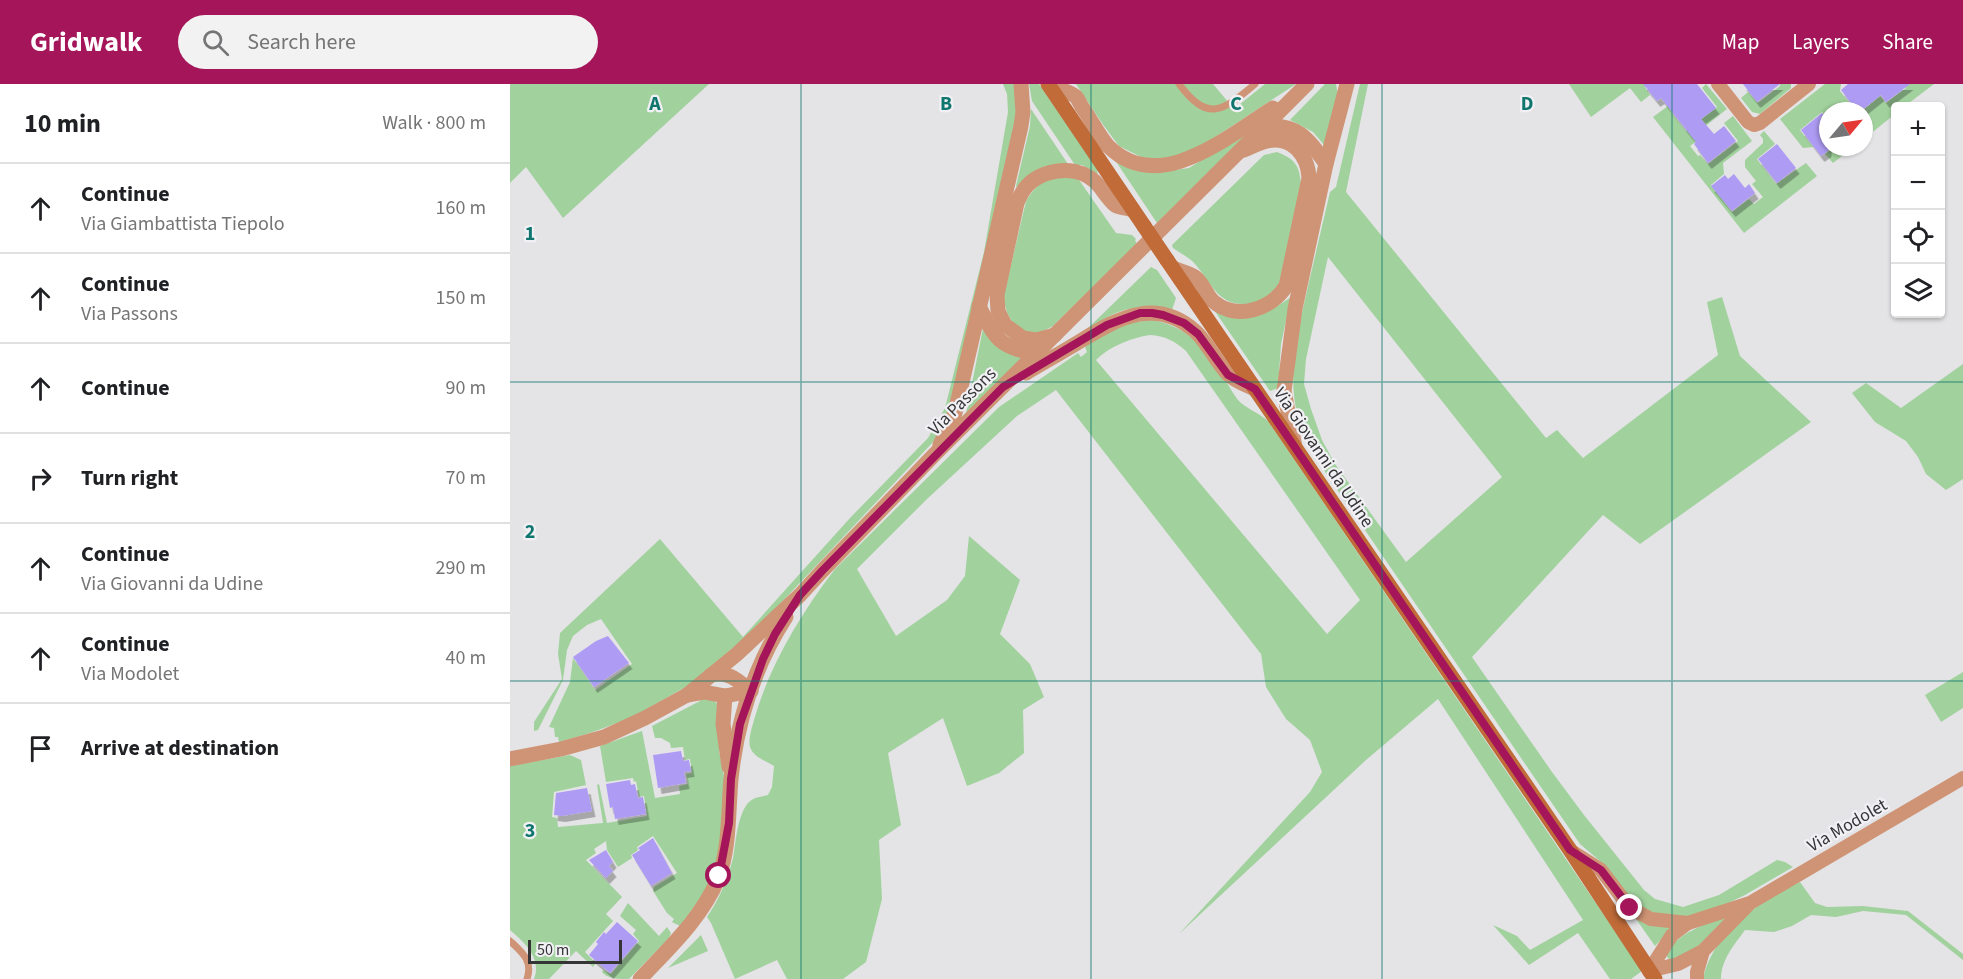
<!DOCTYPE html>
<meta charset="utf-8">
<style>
body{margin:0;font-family:"Source Sans 3",sans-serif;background:#f2f2f2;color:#202124}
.controls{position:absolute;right:18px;top:18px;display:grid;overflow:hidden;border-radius:6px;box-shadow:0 2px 4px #0004}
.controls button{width:54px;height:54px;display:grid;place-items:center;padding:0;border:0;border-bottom:2px solid #e0e0e0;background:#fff;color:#202124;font:30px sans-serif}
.compass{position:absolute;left:1309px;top:18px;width:54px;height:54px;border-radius:50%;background:#fff;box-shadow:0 2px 4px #0004;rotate:61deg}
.scale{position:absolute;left:18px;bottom:15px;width:94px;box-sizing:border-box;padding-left:6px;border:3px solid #353536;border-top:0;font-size:16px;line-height:21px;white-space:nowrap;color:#353536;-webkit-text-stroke:4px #f1f0f4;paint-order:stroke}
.stop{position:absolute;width:18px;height:18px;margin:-14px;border:4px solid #a4155a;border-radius:50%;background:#fff}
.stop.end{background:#a4155a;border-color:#fff;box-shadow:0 2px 6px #0008}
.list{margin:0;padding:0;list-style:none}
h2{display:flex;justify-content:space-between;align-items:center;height:78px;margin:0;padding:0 24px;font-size:26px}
h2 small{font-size:20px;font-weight:400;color:#757577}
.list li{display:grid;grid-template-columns:39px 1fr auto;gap:18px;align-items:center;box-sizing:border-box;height:90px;padding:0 24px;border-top:2px solid #e0e0e0}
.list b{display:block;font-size:22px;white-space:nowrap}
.list p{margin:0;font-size:20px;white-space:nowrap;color:#757577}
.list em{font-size:20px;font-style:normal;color:#757577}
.icon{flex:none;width:33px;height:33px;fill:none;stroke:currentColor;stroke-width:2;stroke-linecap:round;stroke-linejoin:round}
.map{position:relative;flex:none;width:1453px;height:895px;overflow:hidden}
header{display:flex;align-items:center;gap:36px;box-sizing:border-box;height:84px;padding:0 30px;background:#a4155a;color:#fff}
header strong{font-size:28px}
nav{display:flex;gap:33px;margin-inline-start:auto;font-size:21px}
.search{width:420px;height:54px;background:#f2f2f2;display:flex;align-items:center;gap:15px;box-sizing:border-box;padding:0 21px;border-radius:33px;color:#757577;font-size:22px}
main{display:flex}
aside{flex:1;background:#fff}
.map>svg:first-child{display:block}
.green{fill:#a1d29d;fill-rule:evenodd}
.building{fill:#ae9cf4;filter:url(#shadow)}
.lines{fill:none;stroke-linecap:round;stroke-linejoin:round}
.service{stroke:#cf9475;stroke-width:7}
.minor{stroke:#cf9475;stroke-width:14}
.tertiary{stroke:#cf9475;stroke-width:15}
.secondary{stroke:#c06b38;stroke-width:15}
.secondary-bridge{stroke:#c06b38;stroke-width:15}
.route{stroke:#a4155a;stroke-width:8}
.grid{fill:none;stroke:#0f766e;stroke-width:1.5;stroke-opacity:0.55}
.labels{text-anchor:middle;stroke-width:4.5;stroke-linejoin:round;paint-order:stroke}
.street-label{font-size:18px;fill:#353536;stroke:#f1f0f4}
.grid-label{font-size:20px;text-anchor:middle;font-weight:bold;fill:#0f766e;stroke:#f1f0f4;stroke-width:4.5;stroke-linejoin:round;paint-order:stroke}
</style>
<header>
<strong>Gridwalk</strong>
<div class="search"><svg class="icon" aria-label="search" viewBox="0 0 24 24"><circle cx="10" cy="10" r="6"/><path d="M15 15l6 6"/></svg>Search here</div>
<nav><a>Map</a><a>Layers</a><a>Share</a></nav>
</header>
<main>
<aside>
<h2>10 min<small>Walk · 800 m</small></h2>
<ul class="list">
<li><svg class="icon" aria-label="ahead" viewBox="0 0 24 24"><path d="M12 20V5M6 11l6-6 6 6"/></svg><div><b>Continue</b><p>Via Giambattista Tiepolo</p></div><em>160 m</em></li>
<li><svg class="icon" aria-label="ahead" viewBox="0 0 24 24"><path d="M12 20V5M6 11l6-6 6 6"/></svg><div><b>Continue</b><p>Via Passons</p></div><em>150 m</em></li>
<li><svg class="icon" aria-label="ahead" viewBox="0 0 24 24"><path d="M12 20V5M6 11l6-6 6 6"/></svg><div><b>Continue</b></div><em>90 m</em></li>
<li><svg class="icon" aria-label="right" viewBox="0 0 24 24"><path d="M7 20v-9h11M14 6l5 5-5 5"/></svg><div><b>Turn right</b></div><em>70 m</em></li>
<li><svg class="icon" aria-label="ahead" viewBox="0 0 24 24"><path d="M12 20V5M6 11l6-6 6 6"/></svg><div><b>Continue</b><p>Via Giovanni da Udine</p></div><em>290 m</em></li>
<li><svg class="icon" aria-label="ahead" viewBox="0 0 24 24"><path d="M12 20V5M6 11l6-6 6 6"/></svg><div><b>Continue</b><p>Via Modolet</p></div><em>40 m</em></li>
<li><svg class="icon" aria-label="arrive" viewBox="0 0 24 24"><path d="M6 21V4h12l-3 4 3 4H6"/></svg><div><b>Arrive at destination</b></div></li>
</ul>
</aside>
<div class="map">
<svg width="1453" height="895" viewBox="0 0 1453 895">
<defs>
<filter id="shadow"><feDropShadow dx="3.5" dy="6" stdDeviation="0" flood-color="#0004"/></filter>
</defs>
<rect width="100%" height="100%" fill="#e4e3e6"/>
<g class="green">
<polygon points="0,0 199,0 53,134 16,83 0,99"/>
<polygon points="493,0 506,0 508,27 440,327 425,356 250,541 179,601 121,634 80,649 49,658 48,653 45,653 44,644 39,643 60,598 63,574 85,606 122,580 91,535 77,541 63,552 57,566 53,596 28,646 24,647 24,638 52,595 48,570 50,549 150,455 233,553 340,434 418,354 435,324 474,168 498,28 497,10"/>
<polygon points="519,0 529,0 587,85 588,90 572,81 565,81 522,17"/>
<polygon points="566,0 703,0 724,25 755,0 786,0 690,63 660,76 633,74 609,62 594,42"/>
<polygon points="815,0 826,0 828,12 815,62 803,48 780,36"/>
<path d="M 850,0 L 858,0 L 836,108 L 1036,354 L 1047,346 L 1073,374 L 1208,271 L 1197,218 L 1212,213 L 1230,272 L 1301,338 L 1130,460 L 1093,431 L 962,573 L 1042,688 L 1074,731 L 1134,806 L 1145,815 L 1173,823 L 1209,811 L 1267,776 L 1275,778 L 1283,783 L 1235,811 L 1202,827 L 1164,835 L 1129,824 L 1090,777 L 1070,760 L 807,376 C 800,362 792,349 788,334 C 776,288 789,243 799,198 C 806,168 813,138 820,108 L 826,103 ZM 818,173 L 992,393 L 896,478 L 825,380 L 812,356 L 801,325 L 794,300 L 796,275 Z"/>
<polygon points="1059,0 1139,0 1135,3 1140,11 1131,18 1120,4 1081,33"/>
<polygon points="1196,0 1217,25 1193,44 1195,51 1180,62 1188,72 1190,71 1198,80 1228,57 1214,39 1223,32 1242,57 1213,79 1214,90 1201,101 1222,128 1239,115 1244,120 1253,113 1242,100 1246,97 1235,83 1235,76 1253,59 1253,55 1250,51 1254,47 1265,60 1247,75 1266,100 1296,79 1307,92 1234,149 1143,33 1169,14 1172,19 1161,28 1176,47 1207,23 1192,4"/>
<polygon points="1270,0 1281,0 1281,4 1250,30 1242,28 1231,14 1238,8 1248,19 1270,2"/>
<polygon points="1315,0 1331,0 1330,7 1346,27 1318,27 1318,36 1312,28 1290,46 1303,63 1293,64 1270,35"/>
<polygon points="1393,0 1424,0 1395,22 1386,22 1385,30 1354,55 1354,27 1352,27 1370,12 1376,19 1396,4"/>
<polygon points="521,25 558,80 508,105 506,102 520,42"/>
<polygon points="746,42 647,139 603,73 650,88 679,84"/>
<polygon points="1324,63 1344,63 1323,79 1315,70"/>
<path d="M 767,68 C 777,72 786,76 789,88 C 790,92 791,98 791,102 C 791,114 772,201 765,208 C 760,214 744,220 736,220 C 708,222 701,198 685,180 C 680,174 670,169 663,164 L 662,161 L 754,71 Z"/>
<path d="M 544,92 L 567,93 L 606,149 L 622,151 L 626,155 L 625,156 L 627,160 L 543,242 C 516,259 494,239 494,211 L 516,117 C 524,104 530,98 544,92 Z"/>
<path d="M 641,183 L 647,186 L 666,214 L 662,226 C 621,220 609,224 574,248 Z"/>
<path d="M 781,213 L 771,260 L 768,304 L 760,307 L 704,226 C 740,238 750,234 781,213 Z"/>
<path d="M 643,236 C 683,245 693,264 715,296 C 720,303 725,314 731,319 C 740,326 750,330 758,337 L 1132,887 L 1121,895 L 1100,895 L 1068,849 L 1019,881 L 983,841 L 1007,852 L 1020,866 L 1073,836 L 928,615 L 856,676 L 669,850 L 800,708 L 812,688 L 800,656 L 776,635 L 756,603 L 751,570 L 546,306 L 507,332 L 417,415 L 347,485 L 386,552 L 437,516 L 455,492 L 459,452 L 510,496 L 490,550 L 520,580 L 534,613 L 513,626 L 514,669 L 489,689 L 457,702 L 433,634 L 378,669 L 391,741 L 369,756 L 372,815 L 356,878 L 333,895 L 277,895 L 267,876 L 225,895 L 201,839 L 197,833 C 209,815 218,795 223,774 C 226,757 227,734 237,720 C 243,713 250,713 258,711 L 262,703 L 264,682 C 255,676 244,674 240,663 C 238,654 242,644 244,636 C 260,580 290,531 325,485 L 489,323 L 568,269 L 571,273 L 577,268 L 575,263 L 587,253 L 614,239 ZM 640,251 C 655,252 665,257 676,267 L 850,516 L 817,550 L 586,276 C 600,262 621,254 640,251 Z"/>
<polygon points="473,244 512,274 456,330"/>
<polygon points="1453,280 1453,395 1436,406 1416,390 1408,373 1396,357 1365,338 1342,309 1356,299 1391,324"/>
<polygon points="1453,588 1453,624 1431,638 1415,611"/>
<path d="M 191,613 C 201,615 208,616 211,627 L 209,667 L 214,692 L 211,764 L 203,793 L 195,808 L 170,842 L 162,838 L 164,835 L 157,829 L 143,807 L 144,803 L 167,789 L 143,752 L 127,763 L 128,766 L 121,771 L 122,774 L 108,783 L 97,766 L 96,757 L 84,765 L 86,769 L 76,776 L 112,813 L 96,830 L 103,837 L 75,868 L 86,879 L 83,883 L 66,867 L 39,895 L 24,895 C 32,874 15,859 0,846 L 0,682 L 60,671 L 71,676 L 76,701 L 44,708 L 42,733 L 47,734 L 48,743 L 93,739 L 87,701 L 89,700 L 97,739 L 137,732 L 134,712 L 129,713 L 126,697 L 124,698 L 123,694 L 96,698 L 90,662 L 132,647 L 145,714 L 170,710 L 169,702 L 178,700 L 176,690 L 182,689 L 180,675 L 175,676 L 173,663 L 161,664 L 160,659 L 151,654 L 145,654 L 142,642 L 190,617 Z"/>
<path d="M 1290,798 L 1305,819 L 1317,823 L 1353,822 L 1398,827 L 1453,870 L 1453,876 L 1396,831 L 1353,827 L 1326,833 L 1301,831 L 1282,842 L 1264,848 L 1235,846 C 1224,861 1211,876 1211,895 L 1193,895 C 1203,848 1250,817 1290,798 Z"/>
<path d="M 118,819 L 149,852 L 157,843 L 161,849 L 159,854 L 119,895 C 109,895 97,895 92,888 L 93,886 L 101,890 L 129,857 L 123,850 L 126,846 L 110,832 Z"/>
<path d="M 1215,832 L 1218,832 L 1184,867 L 1160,876 L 1157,873 L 1155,869 C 1172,847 1190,843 1215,832 Z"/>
<polygon points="1126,835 1160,842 1162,844 1145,862"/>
<polygon points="191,851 198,867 158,884"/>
</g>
<g class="building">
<polygon points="1133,0 1187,0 1206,24 1191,35 1204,50 1214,42 1226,57 1198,79 1184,60 1186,58 1151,14 1147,17"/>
<polygon points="1233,0 1270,0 1247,18"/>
<polygon points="1338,0 1400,0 1376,18 1371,11 1351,27 1347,27 1331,6"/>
<polygon points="1312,29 1318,37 1318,67 1311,72 1291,46"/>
<polygon points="1267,60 1286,84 1267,99 1248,75"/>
<polygon points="1224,90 1235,104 1239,100 1245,109 1222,127 1201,102 1215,91 1218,95"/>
<polygon points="98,552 119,579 84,603 63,573 86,557"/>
<polygon points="171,667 173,677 179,676 181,687 174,688 176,699 148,704 143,671"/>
<polygon points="120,696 121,701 125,700 128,714 133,713 136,730 105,735 103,723 100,724 96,700"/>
<polygon points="77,704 82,727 52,732 44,731 46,709"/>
<polygon points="143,754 162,789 141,802 122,771 130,766 128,764"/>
<polygon points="96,766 103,778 99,782 103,787 96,794 79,776"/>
<polygon points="107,838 128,857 100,889 79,871 88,860 86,858 94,848 96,850"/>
</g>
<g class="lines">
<g class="service">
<path d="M 669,0 C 698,39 713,27 745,0"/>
<path d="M 0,857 C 13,869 23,877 17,895"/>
</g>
<g class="minor">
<polyline points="1208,0 1238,38 1244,41 1250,39 1299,0"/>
<polyline points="1061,767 1091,786 1120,824 1141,835 1178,839 1240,819 1453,694"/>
<polyline points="1139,887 1168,880 1193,867 1238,821"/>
<polyline points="1139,887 1162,851 1178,839"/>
<polyline points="1187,895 1187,888 1193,867"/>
</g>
<g class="tertiary">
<path d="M 539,1 C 546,4 558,7 565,12 C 568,14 570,20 572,23 C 581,35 588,51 598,62 C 649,113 718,52 763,24"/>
<path d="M 753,43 C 786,38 798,54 816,80"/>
<path d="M 663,184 C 670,187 679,189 685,193 C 693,198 696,212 704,218 C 727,237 762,225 776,202 L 799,94 C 798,72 782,51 757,57 C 750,58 742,63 734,66"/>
<path d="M 469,222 C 485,255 490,264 527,270"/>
<path d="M 545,251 L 526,256 L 513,254 L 495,241 L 488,227 L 487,211 L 507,119 C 513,104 520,96 535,90 C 555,83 577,86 590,103 C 594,108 600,117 605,121 C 610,124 618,124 623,126"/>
<path d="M 516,289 C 534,278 553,268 572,256 C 610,233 647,213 686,248 C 698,260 706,277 717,289 C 723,296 736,301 745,305"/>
<polyline points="430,361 445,329 511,42 513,28 511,0"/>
<polyline points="785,363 774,307 785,225 816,80 837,0"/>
<path d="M 201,591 C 219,587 227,596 241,607"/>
<polyline points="177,611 194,608 215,612 241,607"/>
<polyline points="215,612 213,640 219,683"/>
<polyline points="0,675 51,665 94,653 135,634 177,611 227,570 290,511 312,487 425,370 797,0"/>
<path d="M 130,895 C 159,864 191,835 208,795 C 220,764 218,728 221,695 C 227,638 245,581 276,533"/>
</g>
<g class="secondary">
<polyline points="538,0 634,142"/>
<polyline points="657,176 1060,766 1145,895"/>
</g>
<polyline class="secondary-bridge" points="634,142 657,176"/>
</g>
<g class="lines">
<polyline class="route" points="209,792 219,739 221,695 230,640 253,575 265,550 290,511 312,487 493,303 597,241 630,229 642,229 653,231 674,239 688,250 718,291 745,305 1060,766 1091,786 1120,824"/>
</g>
<path class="grid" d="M 291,0 L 291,895M 581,0 L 581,895M 872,0 L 872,895M 1162,0 L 1162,895M 0,298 L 1453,298M 0,597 L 1453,597"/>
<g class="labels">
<g class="street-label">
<text transform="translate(452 317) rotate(-45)" y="6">Via Passons</text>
<text transform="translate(814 373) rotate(56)" y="6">Via Giovanni da Udine</text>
<text transform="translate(1337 741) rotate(-30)" y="6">Via Modolet</text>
</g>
</g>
<g class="grid-label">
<text x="145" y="26">A</text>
<text x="436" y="26">B</text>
<text x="726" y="26">C</text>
<text x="1017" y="26">D</text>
<text x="20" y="156">1</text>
<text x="20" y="454">2</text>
<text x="20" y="753">3</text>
</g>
</svg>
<div class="controls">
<button>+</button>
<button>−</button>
<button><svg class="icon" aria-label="locate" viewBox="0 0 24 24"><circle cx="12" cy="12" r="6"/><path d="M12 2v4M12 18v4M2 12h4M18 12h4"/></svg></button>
<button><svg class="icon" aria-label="layers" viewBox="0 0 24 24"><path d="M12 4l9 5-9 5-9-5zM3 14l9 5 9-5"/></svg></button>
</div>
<svg class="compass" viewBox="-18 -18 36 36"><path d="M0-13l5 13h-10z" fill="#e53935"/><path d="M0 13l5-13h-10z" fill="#757577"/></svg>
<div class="scale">50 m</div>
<div class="stop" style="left:209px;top:792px"></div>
<div class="stop end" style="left:1120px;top:824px"></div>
</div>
</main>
